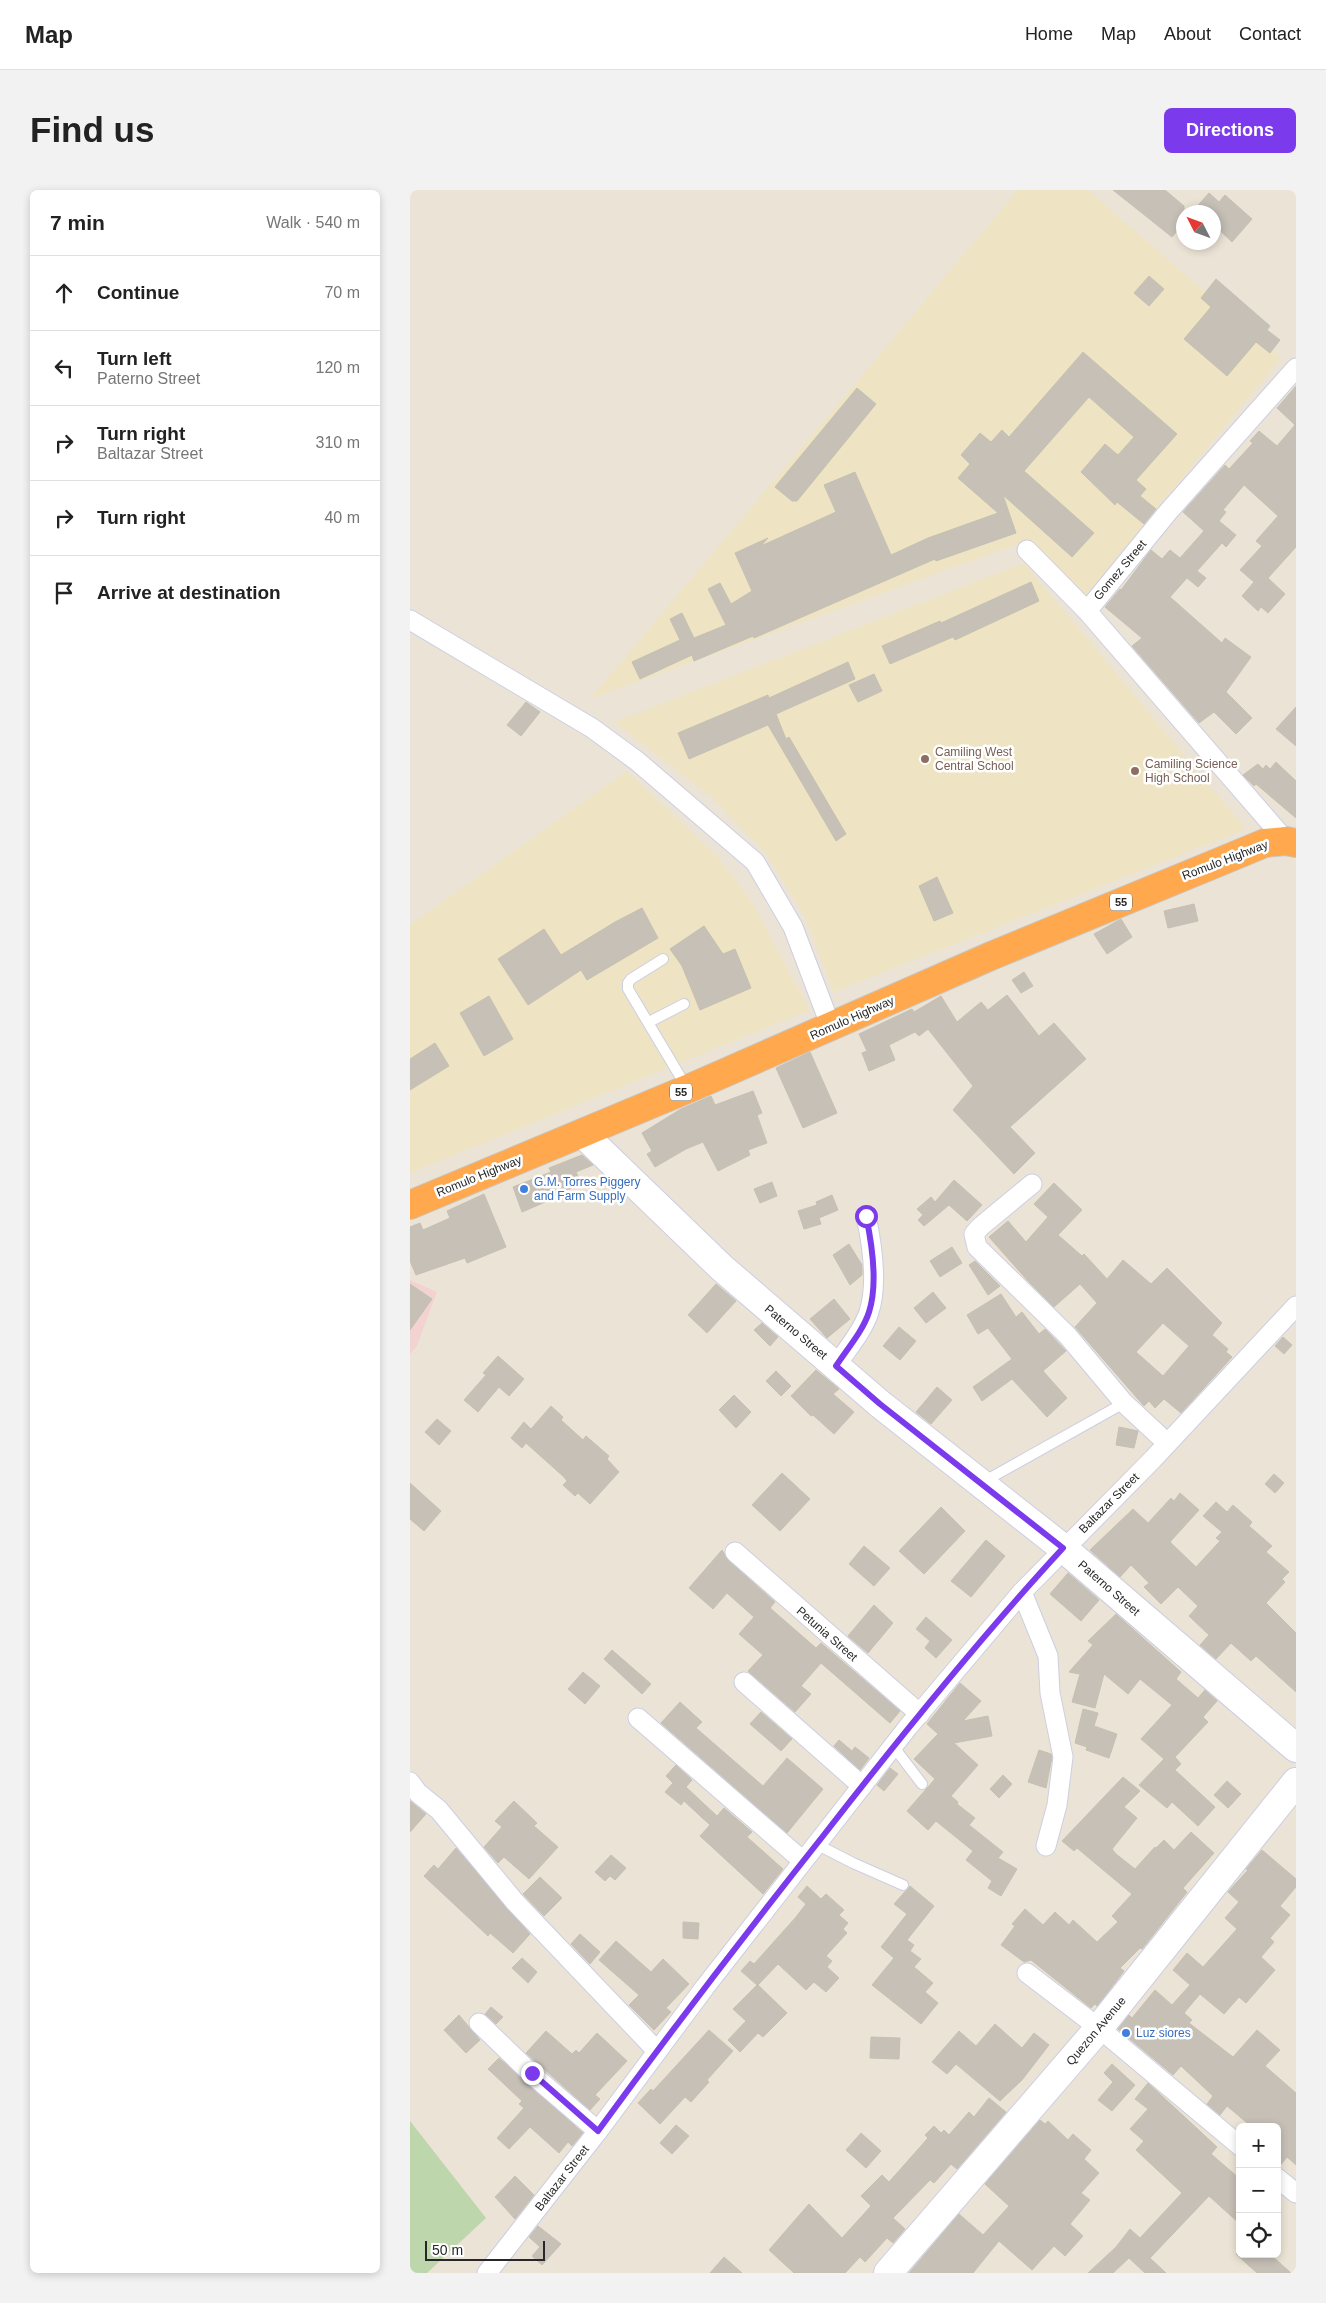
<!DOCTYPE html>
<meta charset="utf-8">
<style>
body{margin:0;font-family:Helvetica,sans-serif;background:#f2f2f2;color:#222}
.controls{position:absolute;right:15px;bottom:15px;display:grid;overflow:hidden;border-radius:8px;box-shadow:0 2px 8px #0003}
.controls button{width:45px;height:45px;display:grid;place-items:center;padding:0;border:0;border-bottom:1px solid #e0e0e0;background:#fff;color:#222;font:25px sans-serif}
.compass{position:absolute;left:766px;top:15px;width:45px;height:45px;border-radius:50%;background:#fff;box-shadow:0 2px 8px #0003;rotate:312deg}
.scale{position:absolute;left:15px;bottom:12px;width:120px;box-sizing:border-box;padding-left:5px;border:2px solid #272727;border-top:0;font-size:14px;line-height:18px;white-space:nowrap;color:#272727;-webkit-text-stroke:4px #fff;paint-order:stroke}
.stop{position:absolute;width:15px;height:15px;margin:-11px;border:4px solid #7c3aed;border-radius:50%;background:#fff}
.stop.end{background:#7c3aed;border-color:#fff;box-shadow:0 1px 5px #0008}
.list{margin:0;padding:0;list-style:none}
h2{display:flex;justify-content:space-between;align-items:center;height:65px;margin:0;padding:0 20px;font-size:21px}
h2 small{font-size:16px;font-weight:400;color:#767676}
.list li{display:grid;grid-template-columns:32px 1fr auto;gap:15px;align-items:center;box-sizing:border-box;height:75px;padding:0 20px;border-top:1px solid #e0e0e0}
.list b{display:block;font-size:19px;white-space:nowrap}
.list p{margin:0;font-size:16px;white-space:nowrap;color:#767676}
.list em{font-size:16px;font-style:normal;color:#767676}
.icon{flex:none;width:28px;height:28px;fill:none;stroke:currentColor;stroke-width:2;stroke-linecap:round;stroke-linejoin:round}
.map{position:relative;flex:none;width:886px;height:2083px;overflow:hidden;border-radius:8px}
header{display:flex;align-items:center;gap:30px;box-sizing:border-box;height:70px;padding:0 25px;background:#fff;border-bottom:1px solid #e0e0e0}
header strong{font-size:24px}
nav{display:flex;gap:28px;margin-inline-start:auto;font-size:18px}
.intro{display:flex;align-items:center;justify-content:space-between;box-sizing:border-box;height:120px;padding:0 30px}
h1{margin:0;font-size:35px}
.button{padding:12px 22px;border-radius:8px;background:#7c3aed;color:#fff;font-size:18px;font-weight:700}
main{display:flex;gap:30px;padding:0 30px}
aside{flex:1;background:#fff;border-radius:8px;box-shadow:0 2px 8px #0003}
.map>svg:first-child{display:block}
.education{fill:#eee4c4}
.medical{fill:#f3d3d2}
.cemetery{fill:#bdd6ac}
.building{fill:#c6c0b7;stroke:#c6c0b1;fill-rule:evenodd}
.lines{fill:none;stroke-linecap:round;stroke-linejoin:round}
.lane-casing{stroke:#cccee1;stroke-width:12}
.street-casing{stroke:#cccee1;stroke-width:21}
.secondary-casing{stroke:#cccee1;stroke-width:30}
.highway-casing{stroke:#c7c7c7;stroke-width:30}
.lane{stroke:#fff;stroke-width:10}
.street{stroke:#fff;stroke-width:19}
.secondary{stroke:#fff;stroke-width:28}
.highway{stroke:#ffa84d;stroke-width:28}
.route{stroke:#7c3aed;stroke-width:6}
.education-dot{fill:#8d6e63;stroke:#fff;stroke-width:2}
.shop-dot{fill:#3f7fe0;stroke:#fff;stroke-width:2}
.labels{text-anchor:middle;stroke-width:5;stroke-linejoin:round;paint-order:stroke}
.shield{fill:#fff;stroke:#686868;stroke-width:1}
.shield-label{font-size:11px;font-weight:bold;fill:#272727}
.street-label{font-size:12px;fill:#272727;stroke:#fff}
.education-label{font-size:12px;fill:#785e54;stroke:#fff;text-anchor:start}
.shop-label{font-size:12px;fill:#366cbe;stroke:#fff;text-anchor:start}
</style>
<header>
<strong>Map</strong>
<nav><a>Home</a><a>Map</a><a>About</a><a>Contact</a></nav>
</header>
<div class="intro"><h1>Find us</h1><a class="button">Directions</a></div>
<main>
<aside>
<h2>7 min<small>Walk · 540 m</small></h2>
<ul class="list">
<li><svg class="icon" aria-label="ahead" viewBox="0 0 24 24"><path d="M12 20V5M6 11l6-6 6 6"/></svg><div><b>Continue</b></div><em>70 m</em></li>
<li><svg class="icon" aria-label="left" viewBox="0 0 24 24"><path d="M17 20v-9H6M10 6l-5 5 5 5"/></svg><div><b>Turn left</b><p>Paterno Street</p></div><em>120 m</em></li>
<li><svg class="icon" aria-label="right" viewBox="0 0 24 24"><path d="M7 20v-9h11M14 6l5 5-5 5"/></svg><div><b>Turn right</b><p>Baltazar Street</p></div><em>310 m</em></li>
<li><svg class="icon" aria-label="right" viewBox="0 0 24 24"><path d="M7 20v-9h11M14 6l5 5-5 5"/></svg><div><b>Turn right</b></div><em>40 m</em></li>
<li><svg class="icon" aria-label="arrive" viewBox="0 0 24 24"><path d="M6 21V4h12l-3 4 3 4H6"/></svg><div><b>Arrive at destination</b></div></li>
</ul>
</aside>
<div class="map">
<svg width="886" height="2083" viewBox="0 0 886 2083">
<rect width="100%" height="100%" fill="#ebe4d6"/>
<g class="education">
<polygon points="608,0 678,0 871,168 667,416 608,354 180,509"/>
<polygon points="614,373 836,639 423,802 395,727 354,661 300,606 204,532"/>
<polygon points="217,581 309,668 342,712 400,820 0,983 0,735"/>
</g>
<polygon class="medical" points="0,1090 27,1102 7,1156 0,1164"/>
<polygon class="cemetery" points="0,1931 76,2028 17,2083 0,2083"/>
<g class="building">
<polygon points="703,0 755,0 774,16 774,33 762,47"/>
<polygon points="799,3 809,12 815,5 842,29 822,52 804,35 804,22 782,22"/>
<polygon points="739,86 754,99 739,116 724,103"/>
<polygon points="806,89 860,136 857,140 870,150 860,163 846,152 817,186 774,149 801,117 791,108"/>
<polygon points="673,162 767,244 726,290 736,299 730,306 746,319 734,334 707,312 705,315 671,282 695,254 708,265 724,247 679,207 614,281 684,343 662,367 593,305 606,343 526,371 525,369 344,448 343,446 284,471 282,465 230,489 222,472 270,450 260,429 272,423 284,448 316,435 298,399 310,393 321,414 342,401 325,363 358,348 351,356 426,322 414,295 445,282 481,365 518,348 588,323 548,288 560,274 551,265 570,243 581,252 592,240 599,247"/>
<polygon points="886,196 886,357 858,388 875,404 858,423 851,417 848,421 832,406 844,392 830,380 852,356 846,351 868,326 834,295 813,320 816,322 809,331 826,345 816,357 812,353 787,381 796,388 788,397 777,388 760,407 812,453 815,448 841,467 816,502 842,528 826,544 804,522 789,533 722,456 732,448 695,417 710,399 711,400 741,360 752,369 760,360 770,368 794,341 773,322 815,275 819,279 843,253 840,251 849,241 867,256 885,235 867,218"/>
<polygon points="447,198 466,214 387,311 382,311 365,297"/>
<polygon points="621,392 629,411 545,450 543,447 480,474 472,456 530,431 531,433"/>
<polygon points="438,472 445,489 366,524 376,549 379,547 436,644 426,651 358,535 279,569 268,543 358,505 359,508"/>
<polygon points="464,484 472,501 448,512 439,495"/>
<polygon points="116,512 130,522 111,546 97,535"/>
<polygon points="886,517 886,556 866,539"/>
<polygon points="866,572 886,591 886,628 846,594 844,596 833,585 848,574 853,579 856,575 860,579"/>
<polygon points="527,687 543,723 524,731 509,696"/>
<polygon points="784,714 788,731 758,738 754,721"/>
<polygon points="232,718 248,748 177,790 171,780 118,815 88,769 134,739 151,765 205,732"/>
<polygon points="711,729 722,747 697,764 684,744"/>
<polygon points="294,736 313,764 325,759 341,798 290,820 272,776 260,759"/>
<polygon points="614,782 623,796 611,803 602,790"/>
<polygon points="597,805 629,846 644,833 676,869 600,937 625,963 604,984 543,920 563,896 518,839 509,846 505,842 479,855 485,870 459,881 452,863 457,861 449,844 502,819 504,822 531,806 547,832 571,812 578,820"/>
<polygon points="79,806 103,849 74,866 50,823"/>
<polygon points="25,853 39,876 0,900 0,869"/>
<polygon points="400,862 427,923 393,938 366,878"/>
<polygon points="343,901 352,923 347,925 357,953 338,960 340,965 308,981 293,952 276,959 245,977 237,964 242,961 232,943 271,919 301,906 305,915"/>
<polygon points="172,965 183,975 166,982 171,994 139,1007 140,1010 112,1022 103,997 141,982 139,978"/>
<polygon points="544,990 572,1015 557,1031 539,1015 514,1036 508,1030 513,1025 507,1019 521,1007 525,1012"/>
<polygon points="362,992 367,1006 350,1013 344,999"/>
<path d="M 644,993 L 672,1020 L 648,1045 L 672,1066 L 674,1064 L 697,1089 L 713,1070 L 741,1094 L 757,1078 L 812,1133 L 802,1145 L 818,1159 L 816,1162 L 822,1167 L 771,1223 L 754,1209 L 745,1218 L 739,1211 L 734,1216 L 665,1137 L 687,1113 L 670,1094 L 644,1117 L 617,1090 L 579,1047 L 598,1031 L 616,1052 L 638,1027 L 624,1014 ZM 753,1133 L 779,1156 L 753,1186 L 726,1162 Z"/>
<polygon points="74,1004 96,1057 57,1073 55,1068 6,1085 0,1071 0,1037 10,1033 13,1040 40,1028 37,1021"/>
<polygon points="422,1005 428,1020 409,1028 411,1034 394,1039 388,1021 407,1015 406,1012"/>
<polygon points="439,1054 452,1075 452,1085 440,1095 423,1065"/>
<polygon points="542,1057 552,1073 530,1087 520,1071"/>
<polygon points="565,1071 590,1096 578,1105 559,1075"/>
<polygon points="0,1094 22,1109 0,1140"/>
<polygon points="306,1094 326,1111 297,1143 278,1125"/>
<polygon points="523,1102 536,1118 516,1133 504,1118"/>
<polygon points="591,1104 606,1127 612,1122 629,1144 635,1139 656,1161 633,1181 657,1208 637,1227 602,1189 572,1211 563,1197 602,1169 578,1138 568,1144 557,1125"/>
<polygon points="424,1109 440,1129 417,1148 400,1129"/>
<polygon points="352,1133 368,1147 360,1156 344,1140"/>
<polygon points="489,1137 506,1151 490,1170 473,1156"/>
<polygon points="873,1147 882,1155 874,1164 865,1156"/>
<polygon points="88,1166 114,1189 99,1206 89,1197 68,1222 54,1210 76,1185 73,1183"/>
<polygon points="406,1180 429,1199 423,1204 444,1222 424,1244 403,1225 401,1226 381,1206"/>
<polygon points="366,1181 381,1196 371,1206 356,1191"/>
<polygon points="527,1197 542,1210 521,1234 506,1222"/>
<polygon points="324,1205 341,1222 326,1238 309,1220"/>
<polygon points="141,1216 153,1227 151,1230 173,1250 176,1246 199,1266 197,1269 209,1282 180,1314 168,1303 165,1306 153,1295 157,1291 154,1287 116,1253 112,1258 101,1248 114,1232 121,1239"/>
<polygon points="27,1229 41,1241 29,1255 15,1242"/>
<polygon points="709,1237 728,1241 724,1258 706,1255"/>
<polygon points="372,1283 400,1309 370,1341 342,1315"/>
<polygon points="864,1284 874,1293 865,1303 855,1294"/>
<polygon points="0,1293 31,1321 14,1341 0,1329"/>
<polygon points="770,1303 789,1320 760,1352 786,1377 810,1351 806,1348 812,1342 793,1326 806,1312 817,1322 823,1315 842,1332 839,1336 862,1356 856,1362 879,1382 872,1389 875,1392 856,1413 886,1443 886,1502 846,1466 841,1471 821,1453 806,1469 790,1455 799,1445 779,1426 788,1416 768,1397 751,1414 734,1397 739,1393 721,1375 710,1387 680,1360 723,1319 738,1333 761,1308 764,1311"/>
<polygon points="531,1317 555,1341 514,1384 489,1361"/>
<polygon points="576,1350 595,1366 561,1407 541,1391"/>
<polygon points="454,1356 480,1378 464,1396 439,1374"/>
<polygon points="312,1360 318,1370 365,1412 360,1418 406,1458 411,1453 490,1521 480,1533 411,1473 391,1496 401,1504 385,1522 338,1481 353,1465 329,1444 344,1427 317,1403 303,1419 279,1398"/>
<polygon points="658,1383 689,1410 671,1431 640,1404"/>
<polygon points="464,1415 483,1433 458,1463 438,1446"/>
<polygon points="706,1424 771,1482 766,1489 788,1508 795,1500 807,1511 793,1527 798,1532 765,1567 771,1574 765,1580 805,1617 788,1636 762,1612 757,1618 729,1595 754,1569 731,1549 762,1515 730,1489 718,1504 694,1484 685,1518 662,1512 670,1484 659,1482 683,1455 678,1451"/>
<polygon points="516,1427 542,1450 526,1468 515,1458 520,1451 506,1439"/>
<polygon points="202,1460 241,1494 232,1504 194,1469"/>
<polygon points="173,1482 190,1496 175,1514 158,1499"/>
<polygon points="550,1493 571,1511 553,1531 578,1526 582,1546 544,1553 568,1575 541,1606 548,1612 547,1614 565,1628 559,1635 593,1662 588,1668 607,1679 591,1706 578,1698 582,1691 556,1670 563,1661 526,1631 518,1640 497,1621 525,1589 504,1569 528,1544 517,1534"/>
<polygon points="270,1512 292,1532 286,1538 353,1596 377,1568 413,1599 377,1643 251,1533"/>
<polygon points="673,1519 688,1523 684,1536 707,1544 699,1568 676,1560 677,1557 665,1553"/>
<polygon points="351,1522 382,1549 371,1561 340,1534"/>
<polygon points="429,1550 442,1561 445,1557 459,1568 450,1580 424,1556"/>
<polygon points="629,1560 641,1564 642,1567 636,1598 618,1592"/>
<polygon points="266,1575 282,1590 276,1597 307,1626 314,1618 342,1642 337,1647 373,1679 353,1704 290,1646 300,1635 274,1611 271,1615 255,1602 263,1593 256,1586"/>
<polygon points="480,1578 488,1584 474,1601 467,1595"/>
<polygon points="593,1585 602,1594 589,1608 580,1599"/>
<polygon points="713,1587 730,1601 714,1617 727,1628 702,1659 706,1664 725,1679 745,1657 746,1658 754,1650 764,1660 781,1642 804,1663 773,1698 777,1702 732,1759 730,1758 710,1778 714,1781 687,1816 685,1814 681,1818 621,1770 614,1772 591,1755 605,1736 602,1734 615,1719 633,1735 645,1722 659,1735 663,1730 687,1752 708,1732 702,1726 722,1704 667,1658 664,1661 652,1651"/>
<polygon points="817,1591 831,1604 818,1618 804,1605"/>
<polygon points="0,1611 16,1624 0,1642"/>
<polygon points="104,1611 127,1633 124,1636 148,1657 119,1689 94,1667 88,1673 74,1657 92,1637 85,1631"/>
<polygon points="46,1658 120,1744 103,1763 80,1743 78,1746 14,1686 24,1675 28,1679"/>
<polygon points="852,1660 886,1689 886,1697 870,1716 880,1725 860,1748 864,1752 851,1767 865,1780 836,1813 829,1807 814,1824 790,1804 774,1823 782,1830 779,1833 823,1867 847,1840 870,1860 855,1876 886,1903 886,1975 877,1967 869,1977 867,1937 842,1937 817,1916 810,1925 797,1914 803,1906 771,1876 763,1885 708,1839 719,1825 722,1828 745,1800 762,1815 780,1795 763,1780 777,1763 793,1777 827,1739 815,1728 829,1712 818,1702 838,1680 836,1679"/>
<polygon points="201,1665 216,1678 205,1690 200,1686 195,1691 185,1682"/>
<polygon points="130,1687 152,1708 134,1726 113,1704"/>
<polygon points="397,1696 411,1709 416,1704 434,1720 429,1725 438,1733 433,1739 437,1743 416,1766 422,1771 417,1777 429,1788 416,1802 404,1792 396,1800 368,1774 348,1795 377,1823 353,1847 348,1843 330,1862 318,1850 336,1831 323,1819 347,1795 331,1781 340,1771 344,1774 386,1727 396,1714 388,1707"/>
<polygon points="500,1696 524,1716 497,1750 504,1755 500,1761 511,1769 504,1777 523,1793 515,1802 528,1813 511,1834 462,1795 484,1768 471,1757 497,1724 484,1714"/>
<polygon points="273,1732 289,1733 288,1749 273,1748"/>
<polygon points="170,1744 190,1762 180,1774 161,1754"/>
<polygon points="206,1751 241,1782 253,1769 279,1794 256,1818 261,1822 244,1840 219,1815 229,1805 189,1770"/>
<polygon points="112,1768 127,1782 118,1793 102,1778"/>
<polygon points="81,1817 93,1827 86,1834 75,1824"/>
<polygon points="49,1825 70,1850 56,1863 34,1840"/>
<polygon points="585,1834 612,1858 624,1843 639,1855 612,1890 590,1911 546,1874 537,1884 522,1872 549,1841 566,1856"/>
<polygon points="299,1840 323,1861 297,1890 299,1892 281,1912 275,1907 250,1934 228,1913 241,1899 243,1901"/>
<polygon points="136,1841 162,1864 166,1860 169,1863 187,1843 217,1871 185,1905 190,1909 180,1920 116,1863"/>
<polygon points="461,1847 490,1848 489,1869 460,1868"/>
<polygon points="89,1868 173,1943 162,1956 158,1952 149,1963 120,1937 99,1959 87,1948 114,1918 109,1914 112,1911 78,1879"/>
<polygon points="702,1874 725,1895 702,1921 688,1910 703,1892 694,1883"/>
<polygon points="738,1893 807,1957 801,1964 830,1989 830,2034 799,2006 740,2068 756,2083 735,2083 719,2068 703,2083 678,2083 706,2057 720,2039 730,2048 772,2003 726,1960 734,1951 720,1939 738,1919 725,1909"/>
<polygon points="579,1908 596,1922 547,1979 541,1974 524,1993 520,1990 483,2028 495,2039 483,2053 477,2048 455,2072 450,2067 435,2083 384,2083 359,2060 399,2014 432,2048 461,2016 451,2006 472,1985 479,1992 518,1948 515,1945 524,1936 531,1943 534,1940 539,1945 559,1922 564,1927"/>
<polygon points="630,1930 635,1934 638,1931 658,1950 663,1944 681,1960 674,1969 689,1983 671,2003 680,2010 660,2034 673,2046 655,2066 644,2056 622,2080 589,2051 563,2083 499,2083 549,2024 573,2045 599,2016 575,1994"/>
<polygon points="266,1935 279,1946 262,1964 250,1953"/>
<polygon points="451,1943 471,1961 456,1978 436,1960"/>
<polygon points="105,1986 124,2005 105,2029 85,2007"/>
<polygon points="128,2036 151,2054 132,2075 122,2066 130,2057 119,2047"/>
<polygon points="826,2064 860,2064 881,2083 847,2083"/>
<polygon points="314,2067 332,2083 300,2083"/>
</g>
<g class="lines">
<defs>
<g id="lane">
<polyline points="253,769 221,789 218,793 218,799 277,898"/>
<polyline points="239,832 274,814"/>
<polyline points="573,1292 714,1213"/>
<polyline points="483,1556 512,1594"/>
<polyline points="406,1654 443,1673 493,1695"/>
</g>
<g id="street">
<polyline points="617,360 677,421"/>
<polyline points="0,430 182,538 227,571 345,672 383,737 421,837"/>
<polyline points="876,651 677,421 758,322 886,178"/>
<polyline points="622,994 570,1037 564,1044 567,1057 657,1145 714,1213 757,1253"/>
<path d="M 426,1176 C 437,1159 453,1141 459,1122 C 468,1094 462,1054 456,1026"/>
<polyline points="325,1362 510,1524"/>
<polyline points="612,1402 638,1466 640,1503 653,1567 647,1615 636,1656"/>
<polyline points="334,1492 452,1596"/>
<polyline points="228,1528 393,1671"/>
<polyline points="0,1592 8,1603 29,1620 105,1712 247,1861"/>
<polyline points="617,1783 689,1838 830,1956"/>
<polyline points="69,1833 125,1887 188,1941"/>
<polyline points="867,1988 886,2003"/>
<polyline points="77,2083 188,1941 295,1797 498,1537 612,1402 743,1269 886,1116"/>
</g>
<g id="secondary">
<polyline points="173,944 312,1078 470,1214 653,1358 886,1558"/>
<polyline points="478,2083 689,1838 886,1592"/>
</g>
<polyline id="highway" points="0,1015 287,895 581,766 814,670 855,653 876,651 886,653"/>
</defs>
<use href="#lane" class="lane-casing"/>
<use href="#street" class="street-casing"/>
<use href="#secondary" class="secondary-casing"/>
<use href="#highway" class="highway-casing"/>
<use href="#lane" class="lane"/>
<use href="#street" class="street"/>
<use href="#secondary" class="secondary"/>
<use href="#highway" class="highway"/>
</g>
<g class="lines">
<path class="route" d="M 122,1883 L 188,1941 C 261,1841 336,1743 413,1646 C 490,1547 568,1450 653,1358 L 470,1214 L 426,1176 C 437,1159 453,1141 459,1122 C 468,1094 462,1054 456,1026"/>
</g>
<g class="education-dot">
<circle cx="515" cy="569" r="5"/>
<circle cx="725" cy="581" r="5"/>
</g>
<g class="shop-dot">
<circle cx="114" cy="999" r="5"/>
<circle cx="716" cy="1843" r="5"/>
</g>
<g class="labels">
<g class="shield">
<rect x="700" y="703.5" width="22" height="17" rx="4"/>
<rect x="260" y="893.5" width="22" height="17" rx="4"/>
</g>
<g class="shield-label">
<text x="711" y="716">55</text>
<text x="271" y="906">55</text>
</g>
<g class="street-label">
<text transform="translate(710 380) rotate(-50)" y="4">Gomez Street</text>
<text transform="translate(815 670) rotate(-21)" y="4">Romulo Highway</text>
<text transform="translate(442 828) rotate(-24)" y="4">Romulo Highway</text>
<text transform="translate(69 986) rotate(-22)" y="4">Romulo Highway</text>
<text transform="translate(386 1142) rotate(40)" y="4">Paterno Street</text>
<text transform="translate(699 1313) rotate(-45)" y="4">Baltazar Street</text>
<text transform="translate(699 1398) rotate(41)" y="4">Paterno Street</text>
<text transform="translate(417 1444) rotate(41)" y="4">Petunia Street</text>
<text transform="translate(686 1841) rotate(-50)" y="4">Quezon Avenue</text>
<text transform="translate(152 1988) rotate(-52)" y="4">Baltazar Street</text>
</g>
<g class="education-label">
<text x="525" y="566">Camiling West<tspan x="525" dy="14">Central School</tspan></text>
<text x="735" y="578">Camiling Science<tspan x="735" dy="14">High School</tspan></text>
</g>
<g class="shop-label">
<text x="124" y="996">G.M. Torres Piggery<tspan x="124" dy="14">and Farm Supply</tspan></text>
<text x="726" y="1847">Luz siores</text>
</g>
</g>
</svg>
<div class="controls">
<button>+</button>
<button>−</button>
<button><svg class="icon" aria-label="locate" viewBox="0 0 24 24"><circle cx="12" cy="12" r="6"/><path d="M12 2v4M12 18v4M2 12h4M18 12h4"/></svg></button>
</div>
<svg class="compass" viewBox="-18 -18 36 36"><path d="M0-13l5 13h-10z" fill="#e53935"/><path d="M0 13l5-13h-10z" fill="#767676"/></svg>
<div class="scale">50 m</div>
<div class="stop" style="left:456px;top:1026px"></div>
<div class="stop end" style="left:122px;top:1883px"></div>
</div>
</main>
